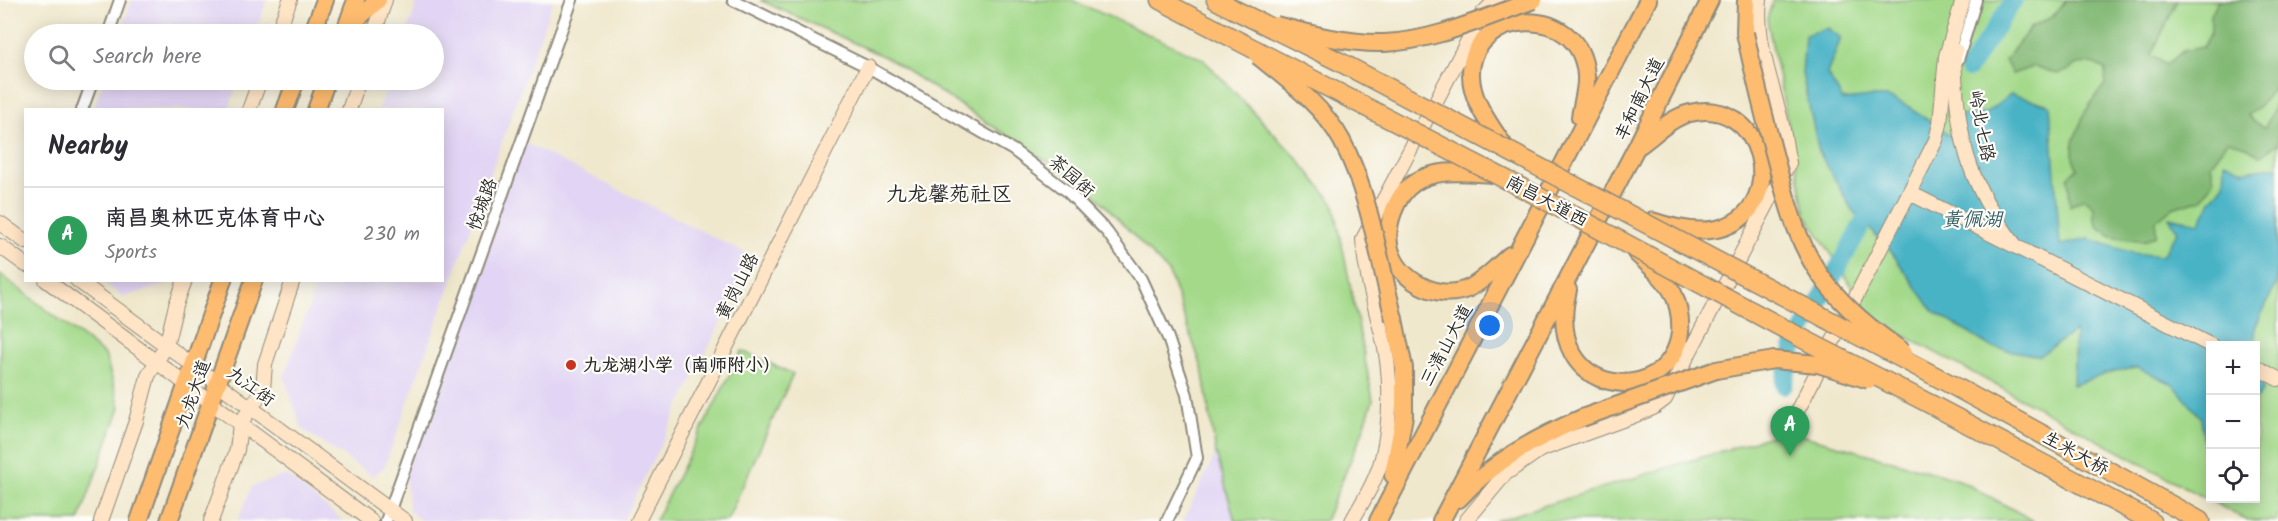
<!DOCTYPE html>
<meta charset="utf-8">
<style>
body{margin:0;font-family:Kalam,"LXGW WenKai TC",sans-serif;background:#f7f7f7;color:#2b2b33}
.controls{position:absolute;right:18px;bottom:18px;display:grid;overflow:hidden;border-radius:0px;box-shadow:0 3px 15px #0003}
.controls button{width:54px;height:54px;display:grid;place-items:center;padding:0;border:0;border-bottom:2px solid #e1e1e2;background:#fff;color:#2b2b33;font:30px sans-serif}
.you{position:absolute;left:1490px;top:326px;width:21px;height:21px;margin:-15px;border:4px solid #fff;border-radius:50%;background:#1a73e8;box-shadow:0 0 0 9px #1a73e833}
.badge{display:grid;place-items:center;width:39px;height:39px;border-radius:50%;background:#0b8043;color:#fff;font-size:20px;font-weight:700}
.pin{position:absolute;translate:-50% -50px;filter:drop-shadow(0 2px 3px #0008)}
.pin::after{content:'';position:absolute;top:32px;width:21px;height:18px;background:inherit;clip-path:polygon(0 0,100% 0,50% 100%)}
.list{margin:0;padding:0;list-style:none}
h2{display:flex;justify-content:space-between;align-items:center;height:78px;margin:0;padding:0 24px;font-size:26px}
h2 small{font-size:20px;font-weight:400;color:#7c7c81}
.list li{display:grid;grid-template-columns:39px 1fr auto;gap:18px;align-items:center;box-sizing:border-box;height:96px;padding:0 24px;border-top:2px solid #e1e1e2}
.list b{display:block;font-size:22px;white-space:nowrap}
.list p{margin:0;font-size:20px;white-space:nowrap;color:#7c7c81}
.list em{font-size:20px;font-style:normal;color:#7c7c81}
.icon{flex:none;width:33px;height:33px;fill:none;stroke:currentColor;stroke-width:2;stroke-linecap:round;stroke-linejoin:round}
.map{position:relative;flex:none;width:2278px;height:521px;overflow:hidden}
.search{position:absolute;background:#fff;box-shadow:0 3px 15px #0003;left:24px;top:24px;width:420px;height:66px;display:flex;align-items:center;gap:15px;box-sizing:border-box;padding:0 21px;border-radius:33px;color:#7c7c81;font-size:22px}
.panel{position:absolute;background:#fff;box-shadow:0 3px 15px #0003;left:24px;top:108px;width:420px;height:174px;border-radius:0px}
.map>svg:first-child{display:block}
.built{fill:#e1d4f4}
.green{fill:#a3d989;stroke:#67825a;stroke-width:1.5;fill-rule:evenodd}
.forest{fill:#82b975;stroke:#567250;stroke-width:1.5}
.water{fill:#49b3c6;stroke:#3a6f78;stroke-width:1.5}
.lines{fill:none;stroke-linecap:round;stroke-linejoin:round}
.river{stroke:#49b3c6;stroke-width:18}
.street-casing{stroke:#8e8a7c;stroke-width:14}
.secondary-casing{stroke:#8e8a7c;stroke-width:16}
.primary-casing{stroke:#8e8a7c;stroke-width:20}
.highway-casing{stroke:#8e8a7c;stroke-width:21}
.street{stroke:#fff;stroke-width:10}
.secondary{stroke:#ffe4c6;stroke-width:14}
.primary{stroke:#febc70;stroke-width:16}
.highway{stroke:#febc70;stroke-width:18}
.primary-bridge-casing{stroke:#8e8a7c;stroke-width:20;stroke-linecap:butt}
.highway-bridge-casing{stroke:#8e8a7c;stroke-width:21;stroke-linecap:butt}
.primary-bridge{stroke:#febc70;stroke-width:16}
.highway-bridge{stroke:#febc70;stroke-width:18}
.poi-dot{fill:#c8321e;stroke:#fdfcf7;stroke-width:2}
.labels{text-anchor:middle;stroke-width:4.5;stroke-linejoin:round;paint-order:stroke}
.street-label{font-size:18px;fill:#2b2b2b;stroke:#fdfcf7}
.poi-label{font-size:18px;font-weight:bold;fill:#2b2b2b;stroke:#fdfcf7;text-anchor:start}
.water-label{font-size:20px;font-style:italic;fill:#376169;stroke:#fdfcf7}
.quarter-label{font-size:21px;fill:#2b2b2b;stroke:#fdfcf7}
</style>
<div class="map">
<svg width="2278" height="521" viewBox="0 0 2278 521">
<rect width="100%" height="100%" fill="#fdfcf7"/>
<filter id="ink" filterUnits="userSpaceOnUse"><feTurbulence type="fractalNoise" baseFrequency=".0167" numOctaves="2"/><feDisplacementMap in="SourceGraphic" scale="12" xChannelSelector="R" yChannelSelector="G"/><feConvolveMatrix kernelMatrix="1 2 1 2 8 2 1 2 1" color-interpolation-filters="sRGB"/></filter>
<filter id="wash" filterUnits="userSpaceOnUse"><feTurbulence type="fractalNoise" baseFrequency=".008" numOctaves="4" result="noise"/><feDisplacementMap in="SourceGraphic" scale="24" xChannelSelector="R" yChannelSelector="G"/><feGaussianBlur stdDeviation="1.35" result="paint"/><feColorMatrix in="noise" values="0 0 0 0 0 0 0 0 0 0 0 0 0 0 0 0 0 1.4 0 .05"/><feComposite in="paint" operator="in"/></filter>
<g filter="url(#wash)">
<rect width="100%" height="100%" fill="#f0e8cd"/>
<g class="built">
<polygon points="132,0 267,0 255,34 120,34"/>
<polygon points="418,0 553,0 385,466 373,476 302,429 284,377 318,281 442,280 442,110 379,109 390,80 434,80 434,34 406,34"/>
<polygon points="104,80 239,80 229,109 93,109"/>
<polygon points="519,140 753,257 623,521 422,521 409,511 405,472"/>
<polygon points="102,281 169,281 167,284 123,297"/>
<polygon points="1216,453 1235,521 1183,521"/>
<polygon points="286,475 343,521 238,521 251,487"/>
</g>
<g class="green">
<polygon points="760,0 1072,0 1203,59 1297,158 1334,204 1373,400 1362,433 1325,521 1235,521 1216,453 1202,368 1169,273 1091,190 887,58"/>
<path d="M 1773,0 L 2278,0 L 2278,521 L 2248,521 L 1873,319 L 1806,215 L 1767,19 ZM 2210,346 L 2256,346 L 2256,498 L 2210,498 Z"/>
<polygon points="0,274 105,355 120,407 79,521 0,521"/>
<polygon points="742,351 793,374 727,521 655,521"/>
<polygon points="1787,431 1959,480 2034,521 1494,521"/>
</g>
<polygon class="forest" points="2066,0 2178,0 2151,55 2166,65 2183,51 2203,47 2211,32 2211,15 2218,0 2278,0 2278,83 2258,108 2248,115 2253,121 2265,127 2273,111 2278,93 2278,143 2260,156 2246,146 2228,141 2211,164 2214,180 2202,199 2172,208 2156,221 2156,235 2144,241 2111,236 2098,227 2094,219 2094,207 2084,198 2070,206 2068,177 2077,168 2073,158 2073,142 2085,112 2105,84 2106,69 2092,63 2077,64 2067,71 2057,74 2035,66 2012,74 2005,60 2031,27 2052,17"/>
<path class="water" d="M 1828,28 L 1841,38 L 1827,74 L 1843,100 C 1856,99 1872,96 1886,97 C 1904,100 1935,125 1951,136 L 1955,116 L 1986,113 L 2011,94 L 2050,105 L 2060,245 L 2089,239 L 2132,253 L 2162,256 L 2178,231 L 2169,217 L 2200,223 L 2211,201 L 2224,184 L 2225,162 L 2245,171 L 2278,166 L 2277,282 L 2255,328 L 2257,361 L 2263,389 L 2256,401 L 2256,346 L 2210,346 L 2210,457 L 2205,455 L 2201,418 L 2173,384 L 2137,368 L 2115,371 L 2073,385 L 2075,331 L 2039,356 L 1991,347 L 1933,311 L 1889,249 L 1852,210 L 1819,152 L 1802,74 L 1805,35 Z"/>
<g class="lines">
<g class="river">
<polyline points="1968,69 2014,0"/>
<polyline points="1784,385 1793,349 1875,201"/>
</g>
</g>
</g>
<g filter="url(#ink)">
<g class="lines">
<defs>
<g id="street">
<polyline points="733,0 868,67 1013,150 1067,191 1107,232 1141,279 1168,338 1187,395 1197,458 1167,521"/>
<polyline points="108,34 120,0"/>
<polyline points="1958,60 1976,0"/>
<polyline points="82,110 93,80"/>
<polyline points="386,521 572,0"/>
</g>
<g id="secondary">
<polyline points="277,34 290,0"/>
<polyline points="374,34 385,0"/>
<path d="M 1956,51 L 1954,57 C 1957,135 1966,182 2015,245"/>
<polyline points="249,110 260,80"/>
<polyline points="349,110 359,80"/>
<polyline points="1910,193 2212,346"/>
<polyline points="0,223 26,242"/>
<polyline points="0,246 26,265"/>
<polyline points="46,280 371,521"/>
<polyline points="77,280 405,521"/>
<polyline points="2256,367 2278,379"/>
<polyline points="1789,427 1936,140 1940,124 1946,56 1963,0"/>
<polyline points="101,521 136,421 148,376 166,346 176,305 185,280"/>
<polyline points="211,521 237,450 240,424 263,390 265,364 293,280"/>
<polyline points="638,521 868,67"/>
<path d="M 1352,521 C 1363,501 1376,481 1382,458 C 1391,421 1392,376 1383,339 C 1375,305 1365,274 1363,239 L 1482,14 L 1496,0"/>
<path d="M 1466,521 L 1505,474 L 1540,450 L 1628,418 L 1653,408 L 1665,399 L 1789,163 C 1786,150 1785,138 1782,125 C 1773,85 1755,42 1760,0"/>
</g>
<g id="primary">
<polyline points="346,28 356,0"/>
<polyline points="345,31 378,0"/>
<polyline points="1745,33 1746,0"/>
<polyline points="312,34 325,0"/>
<polyline points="285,110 296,80"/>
<polyline points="316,110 327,80"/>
<path d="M 1640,145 C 1654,135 1672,117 1690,113 C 1762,95 1790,204 1724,227 C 1702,235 1673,228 1652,221"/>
<path d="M 1506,149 C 1492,127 1471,102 1471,75 C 1470,9 1581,0 1586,76 C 1587,89 1582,104 1580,117"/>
<path d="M 1495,174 C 1469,173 1437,167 1414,183 C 1396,195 1384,227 1390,249 C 1398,280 1437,301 1467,289 C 1483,282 1497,266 1510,255"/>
<path d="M 1568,290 C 1541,399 1670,410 1680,333 C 1681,320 1679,306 1673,293 C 1664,277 1649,265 1636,253"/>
<polyline points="1393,475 1404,416 1404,368 1394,319"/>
<path d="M 1459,499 C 1493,461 1536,438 1582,418"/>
<polyline points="139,521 223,280"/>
<polyline points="169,521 254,280"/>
<polyline points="1378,521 1648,0"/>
<polyline points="1441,521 1636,148 1710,0"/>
</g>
<g id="highway">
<polyline points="1160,0 1223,33"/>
<polyline points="1216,0 1233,9"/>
<polyline points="1952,385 2200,521"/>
<polyline points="1932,405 2151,521"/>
</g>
</defs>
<use href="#street" class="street-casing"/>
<use href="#secondary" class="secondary-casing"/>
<use href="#primary" class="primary-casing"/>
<use href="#highway" class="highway-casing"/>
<use href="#street" class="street"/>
<use href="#secondary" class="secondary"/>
<use href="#primary" class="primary"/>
<use href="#highway" class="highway"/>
<defs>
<g id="primary-bridge">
<path d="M 1276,25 C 1311,34 1348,44 1384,43 C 1436,41 1486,17 1534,0"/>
<path d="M 1745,33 C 1754,75 1764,116 1775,157 C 1787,202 1797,246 1826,283 C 1847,310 1876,333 1904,352"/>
<path d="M 1258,56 C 1289,81 1323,106 1342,141 C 1369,192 1380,263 1394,319"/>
<polyline points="1582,418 1716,370 1774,360 1818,364 1869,380"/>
</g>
<g id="highway-bridge">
<polyline points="1233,9 1338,61 1952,385"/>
<polyline points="1223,33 1530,192 1807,341 1932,405"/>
</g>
</defs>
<use href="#primary-bridge" class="primary-bridge-casing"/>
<use href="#highway-bridge" class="highway-bridge-casing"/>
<use href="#primary-bridge" class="primary-bridge"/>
<use href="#highway-bridge" class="highway-bridge"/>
</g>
</g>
<circle class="poi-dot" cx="571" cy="365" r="6"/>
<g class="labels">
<g class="street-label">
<text transform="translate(1639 99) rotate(-64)" y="6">丰和南大道</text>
<text transform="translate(1982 126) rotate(79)" y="6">岭北七路</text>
<text transform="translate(1072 176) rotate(41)" y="6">茶园街</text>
<text transform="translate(1547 201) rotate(28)" y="6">南昌大道西</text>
<text transform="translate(482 204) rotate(-70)" y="6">悦城路</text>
<text transform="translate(737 286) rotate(-63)" y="6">黄岗山路</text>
<text transform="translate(1446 345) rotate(-62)" y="6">三清山大道</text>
<text transform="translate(251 386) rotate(36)" y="6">九江街</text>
<text transform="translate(193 394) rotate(-71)" y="6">九龙大道</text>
<text transform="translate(2076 453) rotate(29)" y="6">生米大桥</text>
</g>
<g class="poi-label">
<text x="583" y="371">九龙湖小学（南师附小）</text>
</g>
<g class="water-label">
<text x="1972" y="226">黄佩湖</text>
</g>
<g class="quarter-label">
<text x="949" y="201">九龙馨苑社区</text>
</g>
</g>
</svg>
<div class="controls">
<button>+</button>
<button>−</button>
<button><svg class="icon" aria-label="locate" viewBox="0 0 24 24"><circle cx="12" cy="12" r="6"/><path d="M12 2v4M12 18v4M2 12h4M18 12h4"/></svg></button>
</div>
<div class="you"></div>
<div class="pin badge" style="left:1790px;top:456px;background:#2e9e5b">A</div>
<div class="search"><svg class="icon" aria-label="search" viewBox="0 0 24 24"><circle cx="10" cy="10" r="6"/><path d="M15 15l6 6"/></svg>Search here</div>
<section class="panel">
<h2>Nearby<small></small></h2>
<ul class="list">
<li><span class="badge" style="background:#2e9e5b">A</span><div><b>南昌奥林匹克体育中心</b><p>Sports</p></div><em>230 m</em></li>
</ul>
</section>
</div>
